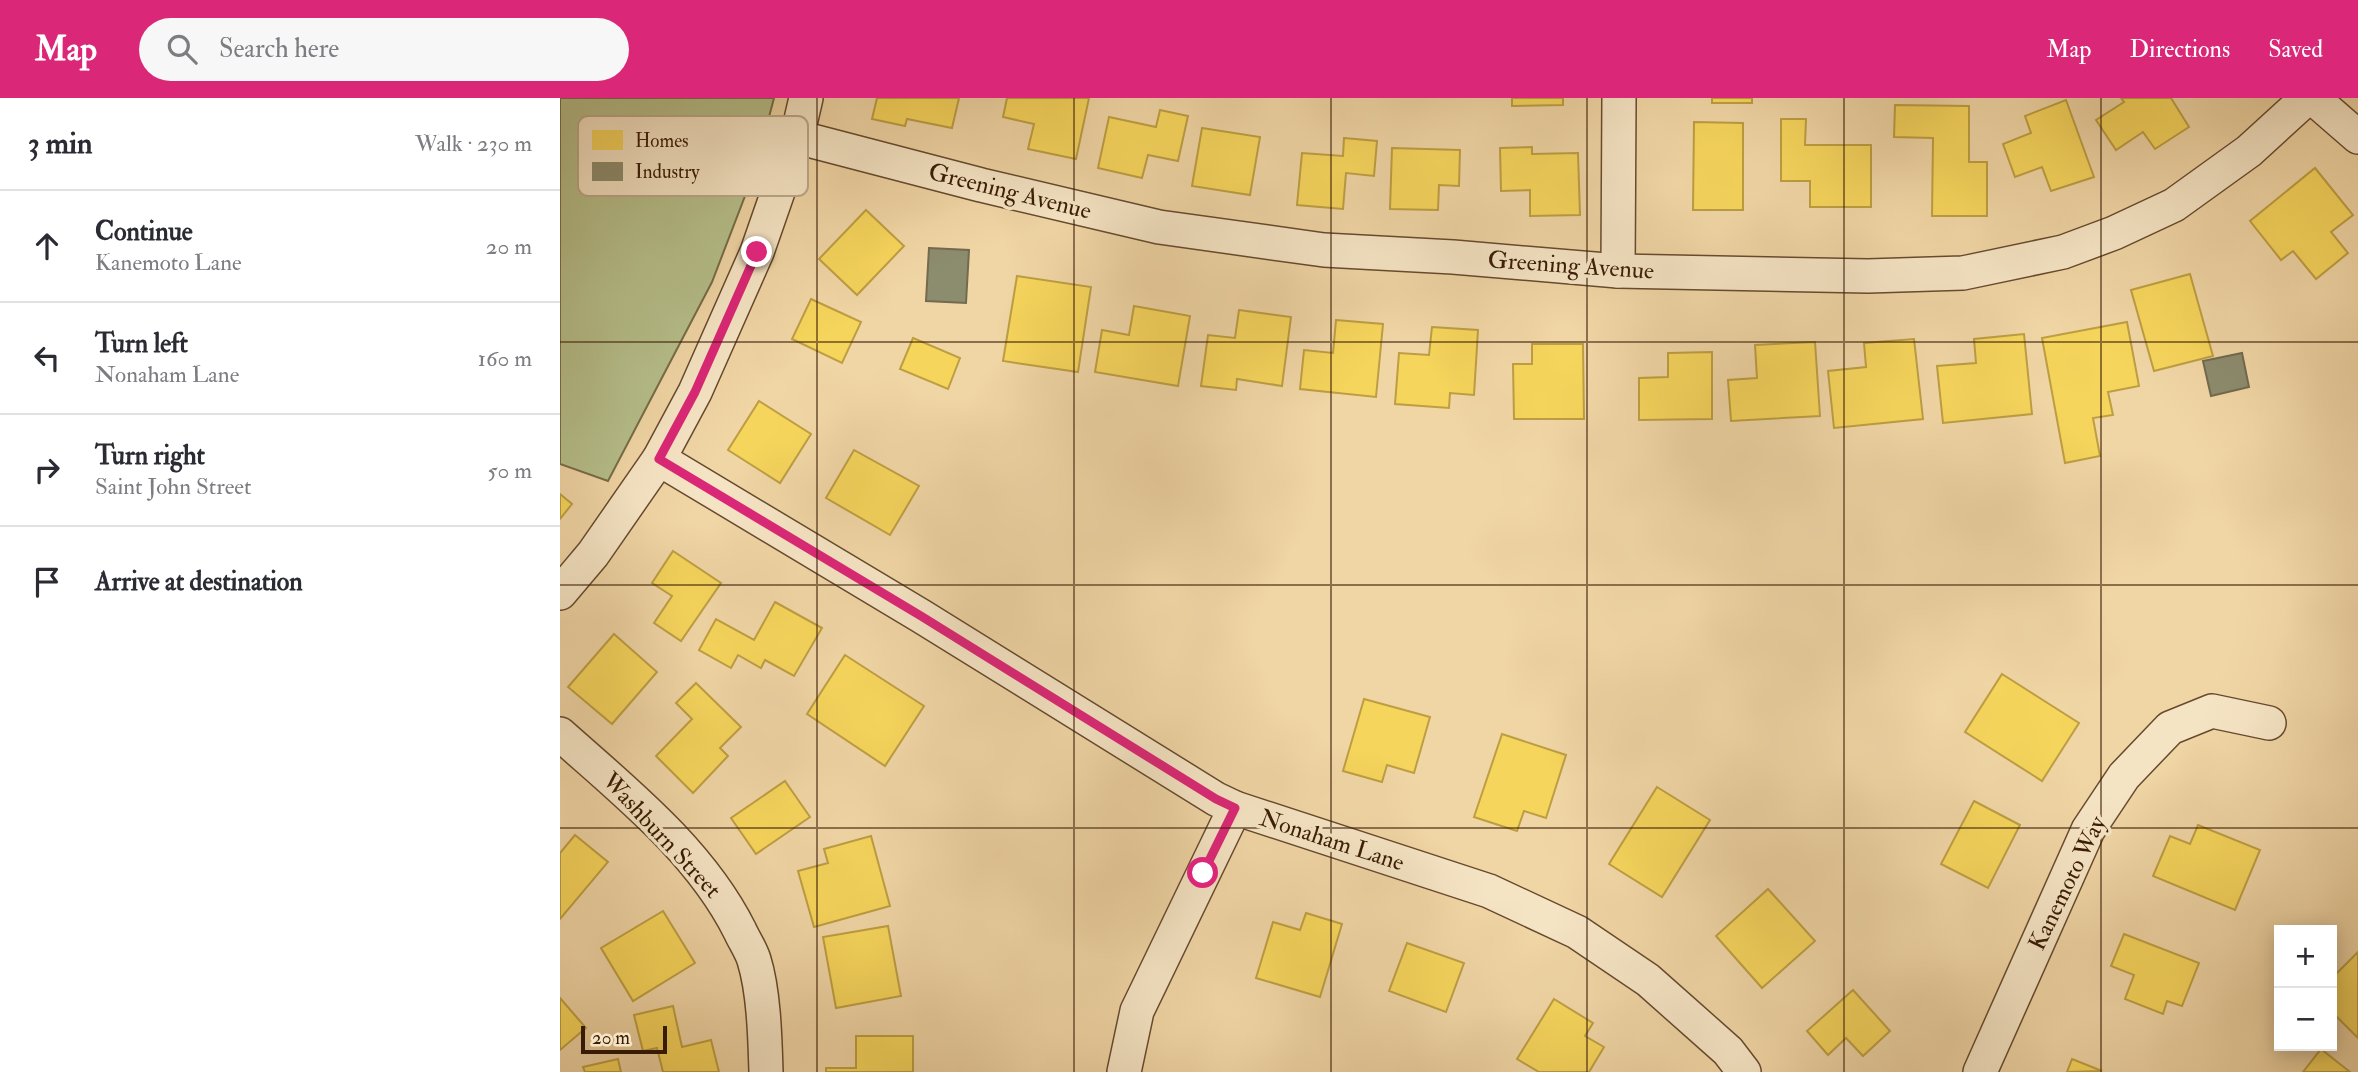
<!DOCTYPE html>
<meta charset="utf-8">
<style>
body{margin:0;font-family:"IM FELL Double Pica",serif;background:#f7f7f7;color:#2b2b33}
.controls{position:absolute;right:21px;bottom:21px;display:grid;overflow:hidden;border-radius:0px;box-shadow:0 4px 18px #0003}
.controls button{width:63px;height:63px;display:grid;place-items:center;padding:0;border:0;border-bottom:2px solid #e1e1e2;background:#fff;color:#2b2b33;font:35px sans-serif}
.scale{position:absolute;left:21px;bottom:18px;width:86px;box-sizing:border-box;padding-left:7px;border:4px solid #391c06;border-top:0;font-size:19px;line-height:24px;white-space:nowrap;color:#391c06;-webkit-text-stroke:5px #f5e4c4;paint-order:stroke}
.stop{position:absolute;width:21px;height:21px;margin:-16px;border:5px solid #db2777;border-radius:50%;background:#fff}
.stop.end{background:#db2777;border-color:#fff;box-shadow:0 2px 7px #0008}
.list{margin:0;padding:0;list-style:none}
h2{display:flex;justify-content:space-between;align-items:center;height:91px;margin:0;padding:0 28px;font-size:30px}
h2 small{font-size:23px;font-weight:400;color:#7c7c81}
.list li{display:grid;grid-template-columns:46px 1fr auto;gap:21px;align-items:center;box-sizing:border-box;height:112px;padding:0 28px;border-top:2px solid #e1e1e2}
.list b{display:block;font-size:26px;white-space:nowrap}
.list p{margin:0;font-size:23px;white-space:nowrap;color:#7c7c81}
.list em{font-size:23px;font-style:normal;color:#7c7c81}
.icon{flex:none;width:38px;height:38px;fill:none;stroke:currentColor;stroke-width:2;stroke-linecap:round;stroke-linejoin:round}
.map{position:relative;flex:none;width:1798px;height:974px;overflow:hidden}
header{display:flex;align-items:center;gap:42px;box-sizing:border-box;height:98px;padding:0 35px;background:#db2777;color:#fff}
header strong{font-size:33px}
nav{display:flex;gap:38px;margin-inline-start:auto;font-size:24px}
.search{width:490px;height:63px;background:#f7f7f7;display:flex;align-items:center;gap:18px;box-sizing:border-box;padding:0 24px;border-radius:38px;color:#7c7c81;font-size:26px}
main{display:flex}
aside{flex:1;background:#fff}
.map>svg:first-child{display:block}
.green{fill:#b5be8a;stroke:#776d48;stroke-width:2}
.homes{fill:#f6d55c;stroke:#bd9e42;stroke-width:2}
.industry{fill:#8c8c6e;stroke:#736a4f;stroke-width:2}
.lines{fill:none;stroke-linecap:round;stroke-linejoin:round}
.minor-casing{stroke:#674a2e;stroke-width:36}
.minor{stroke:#f5e4c4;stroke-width:33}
.route{stroke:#db2777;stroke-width:9}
.grid{fill:none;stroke:#391c06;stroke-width:2;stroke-opacity:0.55}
.labels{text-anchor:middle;stroke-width:7;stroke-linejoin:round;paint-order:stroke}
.street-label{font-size:24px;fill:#391c06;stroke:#f5e4c4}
.key{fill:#f5e4c4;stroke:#bda88b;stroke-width:2}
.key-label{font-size:19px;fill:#391c06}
</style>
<header>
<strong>Map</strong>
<div class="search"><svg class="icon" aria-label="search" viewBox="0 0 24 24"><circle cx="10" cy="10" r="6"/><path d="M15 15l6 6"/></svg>Search here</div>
<nav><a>Map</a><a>Directions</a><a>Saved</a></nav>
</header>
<main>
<aside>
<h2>3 min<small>Walk · 230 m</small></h2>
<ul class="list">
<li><svg class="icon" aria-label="ahead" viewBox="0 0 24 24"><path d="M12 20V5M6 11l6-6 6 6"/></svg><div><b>Continue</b><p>Kanemoto Lane</p></div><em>20 m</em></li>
<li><svg class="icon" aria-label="left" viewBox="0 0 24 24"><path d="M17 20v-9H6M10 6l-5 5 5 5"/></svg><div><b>Turn left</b><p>Nonaham Lane</p></div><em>160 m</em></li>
<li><svg class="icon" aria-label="right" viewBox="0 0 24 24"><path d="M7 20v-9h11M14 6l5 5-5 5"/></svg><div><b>Turn right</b><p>Saint John Street</p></div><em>50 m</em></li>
<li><svg class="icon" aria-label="arrive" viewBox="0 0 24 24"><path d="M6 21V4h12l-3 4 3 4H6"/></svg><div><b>Arrive at destination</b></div></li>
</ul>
</aside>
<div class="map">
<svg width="1798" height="974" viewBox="0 0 1798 974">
<rect width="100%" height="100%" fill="#f0d5a5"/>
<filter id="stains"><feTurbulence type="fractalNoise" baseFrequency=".00286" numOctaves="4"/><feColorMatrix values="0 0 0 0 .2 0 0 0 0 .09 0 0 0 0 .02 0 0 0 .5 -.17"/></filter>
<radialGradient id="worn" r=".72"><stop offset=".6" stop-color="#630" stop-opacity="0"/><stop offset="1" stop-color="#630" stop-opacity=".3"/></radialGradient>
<polygon class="green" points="0,0 214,0 195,72 152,184 48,383 0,366"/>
<g class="homes">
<polygon points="317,0 399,0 392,30 347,21 345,28 312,21"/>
<polygon points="447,0 529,0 516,61 468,51 474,26 443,19"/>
<polygon points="952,0 1003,0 1003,7 952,8"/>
<rect x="1152" y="0" width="40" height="5"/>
<polygon points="1561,0 1611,0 1629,29 1595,51 1583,34 1556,52 1536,22 1564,4"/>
<polygon points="1506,2 1534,79 1491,93 1482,69 1455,79 1443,46 1471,35 1465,18"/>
<polygon points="1335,7 1409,8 1409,64 1427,64 1427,118 1372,118 1373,40 1334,39"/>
<polygon points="600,12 628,18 618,63 588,57 582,80 538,70 549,19 596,29"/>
<polygon points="1221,21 1246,21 1245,47 1311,47 1311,109 1250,109 1250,83 1221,83"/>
<polygon points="1134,24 1183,25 1183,112 1133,112"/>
<polygon points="642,30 700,39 690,97 632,88"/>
<polygon points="784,40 817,43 814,78 786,75 783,111 737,107 742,55 783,58"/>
<polygon points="972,49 972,56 1018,55 1020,117 970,118 970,92 941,93 940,50"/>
<polygon points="832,50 900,52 899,88 879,87 878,112 830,111"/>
<polygon points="1755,70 1793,117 1771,134 1788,155 1756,181 1733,153 1721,162 1690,123"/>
<polygon points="306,112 344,148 297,197 259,161"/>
<polygon points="1630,176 1653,258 1594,273 1571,192"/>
<polygon points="457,178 531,189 518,274 443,263"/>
<polygon points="251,201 301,224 282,265 232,241"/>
<polygon points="574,208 630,218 618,288 535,274 542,232 569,237"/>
<polygon points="679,212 731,219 722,288 677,281 676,292 641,288 648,237 675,240"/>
<polygon points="776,222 823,226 816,299 740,291 744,252 773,255"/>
<polygon points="1567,224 1579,288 1548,294 1553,317 1533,320 1540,358 1505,365 1482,240"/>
<polygon points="872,229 918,232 914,297 890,295 889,310 835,306 839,255 869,257"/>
<polygon points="1464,236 1472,316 1383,325 1377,268 1416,265 1414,241"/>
<polygon points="353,240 400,260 388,291 340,271"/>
<polygon points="1354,241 1363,321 1274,330 1268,273 1306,269 1304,245"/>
<polygon points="1255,244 1260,318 1171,323 1168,282 1197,280 1195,247"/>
<polygon points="972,246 1023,246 1024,321 954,321 953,266 972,266"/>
<polygon points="1152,254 1152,321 1079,322 1079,280 1108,279 1108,255"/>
<polygon points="199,303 251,336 220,385 168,352"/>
<polygon points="294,352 359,388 330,437 266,400"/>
<polygon points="0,396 12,406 0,421"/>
<polygon points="113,453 161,485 121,543 94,525 112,498 92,485"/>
<polygon points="215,504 262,530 234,578 205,562 201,570 178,557 171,570 139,552 156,521 194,542"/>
<polygon points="54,536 97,574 52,626 8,589"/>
<polygon points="285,557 364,608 325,668 247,616"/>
<polygon points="1442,576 1519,625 1482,683 1405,634"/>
<polygon points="136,585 181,629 160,650 168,658 133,695 96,658 132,621 116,605"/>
<polygon points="804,601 870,619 854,675 827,667 822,684 783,673"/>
<polygon points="942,636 1006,657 986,720 964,713 957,733 914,719"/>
<polygon points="225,683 250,719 196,756 171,720"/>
<polygon points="1097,689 1150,722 1102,799 1049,766"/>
<polygon points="1414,703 1460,727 1428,790 1381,766"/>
<polygon points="1638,727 1700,752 1675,812 1593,778 1610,738 1630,746"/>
<polygon points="15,737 48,764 0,821 0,755"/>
<polygon points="311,738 330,808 254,829 238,773 268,765 264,751"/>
<polygon points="1208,791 1255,843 1202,890 1156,838"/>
<polygon points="103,813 135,865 73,903 41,850"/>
<polygon points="746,815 782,826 760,899 696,880 713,824 740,832"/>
<polygon points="328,828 341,898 276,910 263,839"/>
<polygon points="1564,836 1639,865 1622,908 1607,903 1603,916 1565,901 1574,877 1551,868"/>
<polygon points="847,845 904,865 886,914 829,893"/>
<polygon points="1798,854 1798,940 1772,914 1772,880"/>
<polygon points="1293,892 1330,933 1303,958 1286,940 1268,957 1247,933"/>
<polygon points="0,900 26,930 0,952"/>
<polygon points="994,901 1033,925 1025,938 1044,949 1029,974 979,974 957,961"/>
<polygon points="113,908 122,949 151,942 159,974 103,974 97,950 83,953 74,917"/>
<polygon points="296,938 353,938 353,974 266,974 266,970 296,970"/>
<polygon points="1761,951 1790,974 1743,974"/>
<polygon points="58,961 61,974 25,974 23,969"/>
<polygon points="1512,961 1542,973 1507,974"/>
</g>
<g class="industry">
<polygon points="369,150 409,152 406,205 366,203"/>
<polygon points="1682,255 1689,289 1651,298 1643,263"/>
</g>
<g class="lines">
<defs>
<g id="minor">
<polyline points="1753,0 1798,39"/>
<polyline points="237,39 421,87 599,129 764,152 893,159 1058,173 1308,178 1403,175 1503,154 1554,135 1614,107 1689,53 1747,0"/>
<polyline points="1058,173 1059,0"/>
<polyline points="99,361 361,518 656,701 675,710 929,793 1017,834 1088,882 1168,953 1184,974"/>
<polyline points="0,495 33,456 99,361 135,294 197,154 237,39 246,0"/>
<path d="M 0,636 C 65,694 140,753 180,833 C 184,842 191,852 194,862 C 204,894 205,941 206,974"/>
<polyline points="564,974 577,913 675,710"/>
<polyline points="1420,974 1528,732 1564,678 1610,630 1652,613 1709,625"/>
</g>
</defs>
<use href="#minor" class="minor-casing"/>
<use href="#minor" class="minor"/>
</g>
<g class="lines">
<polyline class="route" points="197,154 135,294 99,361 361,518 656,701 675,710 643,775"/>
</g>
<path class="grid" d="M 257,0 L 257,974M 514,0 L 514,974M 771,0 L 771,974M 1027,0 L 1027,974M 1284,0 L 1284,974M 1541,0 L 1541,974M 0,244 L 1798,244M 0,487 L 1798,487M 0,730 L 1798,730"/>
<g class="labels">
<g class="street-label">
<text transform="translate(450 93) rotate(14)" y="8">Greening Avenue</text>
<text transform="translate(1011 167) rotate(4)" y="8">Greening Avenue</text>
<text transform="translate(102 737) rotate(47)" y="8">Washburn Street</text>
<text transform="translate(772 742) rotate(18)" y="8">Nonaham Lane</text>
<text transform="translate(1507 785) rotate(-64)" y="8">Kanemoto Way</text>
</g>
</g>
<rect x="18" y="18" width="230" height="80" rx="10" class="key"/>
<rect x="32" y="32" width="31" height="20" fill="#f6d55c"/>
<rect x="32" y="64" width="31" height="19" fill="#8c8c6e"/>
<g class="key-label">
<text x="75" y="49">Homes</text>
<text x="75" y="80">Industry</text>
</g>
<rect width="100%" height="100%" filter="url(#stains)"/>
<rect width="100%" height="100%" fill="url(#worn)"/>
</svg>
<div class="controls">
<button>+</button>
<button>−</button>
</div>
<div class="scale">20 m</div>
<div class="stop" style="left:643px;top:775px"></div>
<div class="stop end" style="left:197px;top:154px"></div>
</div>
</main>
